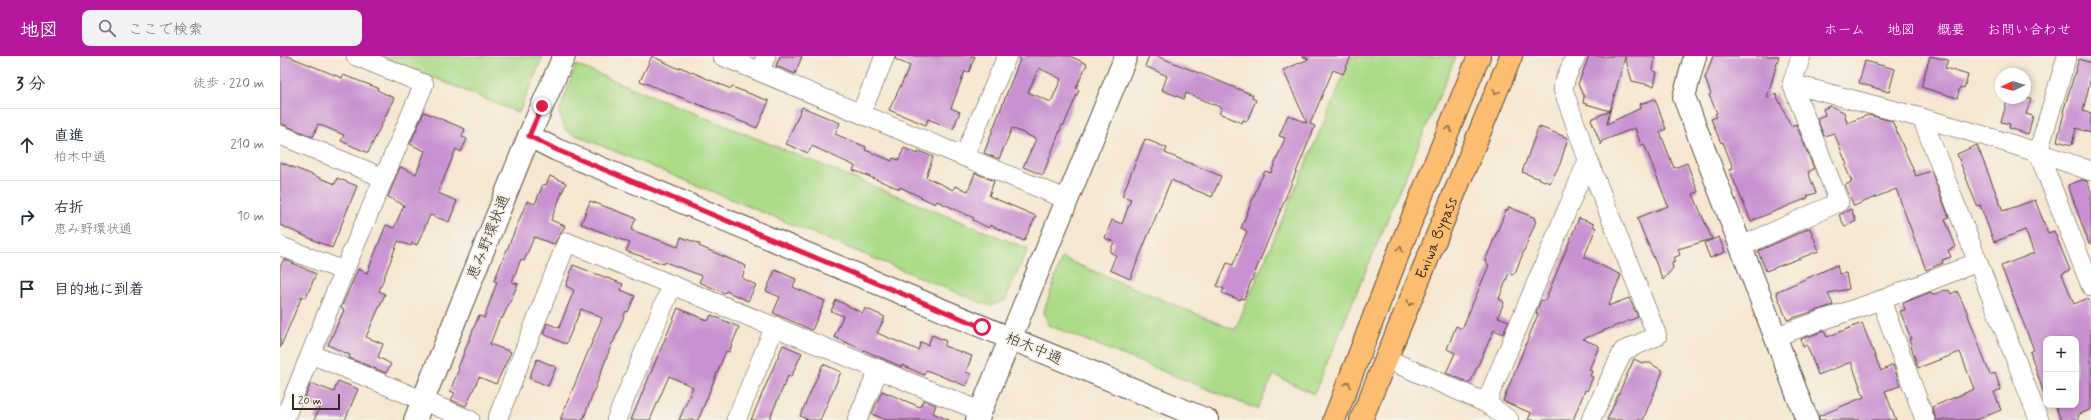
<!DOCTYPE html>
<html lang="ja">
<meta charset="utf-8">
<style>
body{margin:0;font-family:Mynerve,"Klee One",sans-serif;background:#f2f2f3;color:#1f2937}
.controls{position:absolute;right:12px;bottom:12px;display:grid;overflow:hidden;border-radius:8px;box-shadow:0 2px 6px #0003}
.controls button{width:36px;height:36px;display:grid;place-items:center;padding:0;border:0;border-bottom:1px solid #e0e1e3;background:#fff;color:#1f2937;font:20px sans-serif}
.compass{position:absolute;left:1715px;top:12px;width:36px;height:36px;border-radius:50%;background:#fff;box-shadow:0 2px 6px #0003;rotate:266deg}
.scale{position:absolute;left:12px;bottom:10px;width:48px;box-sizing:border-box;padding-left:4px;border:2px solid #3b2a1e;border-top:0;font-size:11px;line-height:14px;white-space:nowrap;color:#3b2a1e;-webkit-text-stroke:3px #f7f3e8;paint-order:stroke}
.stop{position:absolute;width:12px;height:12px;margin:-9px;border:3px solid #e11d48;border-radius:50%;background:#fff}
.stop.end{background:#e11d48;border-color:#fff;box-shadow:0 1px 4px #0008}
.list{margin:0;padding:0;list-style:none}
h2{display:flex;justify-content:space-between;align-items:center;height:52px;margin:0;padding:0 16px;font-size:17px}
h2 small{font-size:13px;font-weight:400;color:#747a83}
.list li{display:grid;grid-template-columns:26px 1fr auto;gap:12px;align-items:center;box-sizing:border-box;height:72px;padding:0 16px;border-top:1px solid #e0e1e3}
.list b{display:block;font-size:15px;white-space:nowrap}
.list p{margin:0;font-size:13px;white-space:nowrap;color:#747a83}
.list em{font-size:13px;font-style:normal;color:#747a83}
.icon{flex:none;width:22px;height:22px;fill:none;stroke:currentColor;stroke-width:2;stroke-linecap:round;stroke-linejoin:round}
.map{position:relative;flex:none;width:1811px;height:364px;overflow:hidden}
header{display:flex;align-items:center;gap:24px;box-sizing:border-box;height:56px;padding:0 20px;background:#b5179e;color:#fff}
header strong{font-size:19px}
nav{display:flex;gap:22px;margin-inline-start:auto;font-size:14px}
.search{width:280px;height:36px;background:#f2f2f3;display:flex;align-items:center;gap:10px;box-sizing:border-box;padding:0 14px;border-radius:8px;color:#747a83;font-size:15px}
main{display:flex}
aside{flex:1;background:#fff}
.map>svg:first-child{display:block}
.green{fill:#acdb88;stroke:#748253}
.building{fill:#c991d1;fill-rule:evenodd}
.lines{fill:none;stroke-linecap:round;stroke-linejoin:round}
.minor-casing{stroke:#574639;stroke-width:20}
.tertiary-casing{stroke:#574639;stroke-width:24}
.trunk-casing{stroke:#574639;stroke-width:24}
.minor{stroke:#fff;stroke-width:19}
.tertiary{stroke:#fff;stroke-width:22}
.trunk{stroke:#fcbd6f;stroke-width:22}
.oneway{stroke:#926c42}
.route{stroke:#e11d48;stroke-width:5}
.labels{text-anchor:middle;stroke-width:3.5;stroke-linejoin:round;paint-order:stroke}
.street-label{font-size:15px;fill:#3b2a1e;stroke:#f7f3e8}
</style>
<header>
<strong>地図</strong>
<div class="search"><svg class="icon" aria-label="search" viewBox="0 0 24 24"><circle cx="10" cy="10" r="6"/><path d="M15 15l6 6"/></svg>ここで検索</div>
<nav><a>ホーム</a><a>地図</a><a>概要</a><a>お問い合わせ</a></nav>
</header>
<main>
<aside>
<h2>3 分<small>徒歩 · 220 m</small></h2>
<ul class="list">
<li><svg class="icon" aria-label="ahead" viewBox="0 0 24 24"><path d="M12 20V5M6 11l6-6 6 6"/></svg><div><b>直進</b><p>柏木中通</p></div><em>210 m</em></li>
<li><svg class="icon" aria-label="right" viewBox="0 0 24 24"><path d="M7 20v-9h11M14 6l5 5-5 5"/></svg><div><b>右折</b><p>恵み野環状通</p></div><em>10 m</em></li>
<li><svg class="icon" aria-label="arrive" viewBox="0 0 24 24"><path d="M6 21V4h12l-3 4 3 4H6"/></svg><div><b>目的地に到着</b></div></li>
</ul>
</aside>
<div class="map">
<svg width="1811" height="364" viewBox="0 0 1811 364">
<rect width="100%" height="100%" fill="#f7f3e8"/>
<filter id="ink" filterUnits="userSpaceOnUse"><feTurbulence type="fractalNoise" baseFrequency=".025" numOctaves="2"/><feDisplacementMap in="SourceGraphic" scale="8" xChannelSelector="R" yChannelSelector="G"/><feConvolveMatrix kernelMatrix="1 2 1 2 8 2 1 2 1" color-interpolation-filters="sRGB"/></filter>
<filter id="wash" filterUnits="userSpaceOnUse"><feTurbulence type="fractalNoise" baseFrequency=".012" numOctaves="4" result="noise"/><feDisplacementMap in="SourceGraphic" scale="16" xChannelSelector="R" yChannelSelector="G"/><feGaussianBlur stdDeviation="0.9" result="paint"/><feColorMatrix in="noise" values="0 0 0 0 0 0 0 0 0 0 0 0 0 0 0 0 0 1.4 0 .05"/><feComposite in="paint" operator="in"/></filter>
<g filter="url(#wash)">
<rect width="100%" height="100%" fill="#f5e7d1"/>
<g class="green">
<polygon points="102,0 263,0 239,57"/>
<polygon points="1072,0 1176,0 1034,338 994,319 977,353 768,269 764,255 782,202 955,274"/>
<polygon points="296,9 748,193 725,244 709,250 286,75 279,57"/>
</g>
<g id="blocks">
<g class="building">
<polygon points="0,0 8,0 62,22 63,19 98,32 97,34 114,42 88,97 61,85 64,79 38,68 33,81 0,67"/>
<polygon points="372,0 399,13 400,11 451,33 452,31 489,45 477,72 360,25"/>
<polygon points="500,0 522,0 515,18 496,10"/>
<polygon points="616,0 695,0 689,16 685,15 671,52 680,56 673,73 648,63 646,69 609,54 630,10 615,3"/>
<path d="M 738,0 L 790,0 L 807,8 L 796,32 L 799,34 L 784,69 L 782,69 L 763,119 L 743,111 L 756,83 L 732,72 L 719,103 L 704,97 L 740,3 ZM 759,12 L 781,23 L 771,46 L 748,36 Z"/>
<polygon points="869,0 877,0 973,39 972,42 976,44 967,65 963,64 962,67 939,57 942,52 906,37 904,43 882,34 887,20 865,10"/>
<polygon points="1021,0 1071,0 1063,18 1053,14 1030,68 1035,70 964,243 961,242 960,244 942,237 944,233 937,230 947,207 953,209 967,175 961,172 979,127 985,115 991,117 1005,82 999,80 1008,59 1027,67 1003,14 1029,3"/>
<polygon points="1309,0 1375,0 1373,15 1377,16 1374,30 1352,25 1345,1 1330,55 1303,47 1304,41 1298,28"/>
<polygon points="1433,0 1499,0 1487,42 1496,38 1511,70 1516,68 1534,113 1528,116 1536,137 1527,140 1528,142 1471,165 1449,113 1453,112 1443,86 1441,87 1431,63 1437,61 1435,58 1437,57 1429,39 1431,38 1425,22"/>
<polygon points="1650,0 1668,4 1665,12 1688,19 1684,32 1680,31 1677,42 1641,31"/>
<polygon points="1799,3 1811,7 1811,21 1803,55 1811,58 1811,77 1796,72 1792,89 1777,85 1784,57 1783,56"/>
<polygon points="1585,5 1615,13 1609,36 1579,27"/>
<polygon points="1728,42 1751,42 1746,58 1753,60 1748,78 1729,72 1730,68 1721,66"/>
<polygon points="1375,43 1386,73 1380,76 1394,112 1407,107 1418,136 1413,138 1432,183 1398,193 1400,199 1393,202 1395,206 1392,207 1393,212 1383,224 1357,162 1388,150 1364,88 1361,89 1355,72 1322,85 1321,89 1311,63 1330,55 1327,68 1361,52 1360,48"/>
<polygon points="1550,50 1564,56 1567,67 1588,59 1612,65 1636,120 1651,115 1669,161 1665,163 1676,191 1668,194 1671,201 1662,204 1663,207 1646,214 1616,133 1574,150 1565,129 1572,126 1565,110 1567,109 1554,77 1544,80 1537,62 1545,59 1543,53"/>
<polygon points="522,51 560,67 555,78 586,91 585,94 612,105 613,102 619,104 624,92 638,98 639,95 653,101 646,121 673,134 675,130 688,135 695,117 714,125 709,140 756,160 744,185 710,169 709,172 693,164 694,162 657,145 655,148 620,131 620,133 573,114 575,110 532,90 528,97 506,88"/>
<polygon points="144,56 185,73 182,81 187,83 181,96 176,93 158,137 177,145 169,166 150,159 137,189 132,187 131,190 118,185 99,235 105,238 86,281 103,288 98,301 111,308 106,317 69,302 70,299 48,289 64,254 61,252 78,213 87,217 106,169 114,172 124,149 108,141 120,111 136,118 145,95 130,88"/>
<polygon points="1260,71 1288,82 1280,108 1270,127 1242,116 1258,72 1260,73"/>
<polygon points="865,83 887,92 885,97 941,120 932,141 891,124 850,223 830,214 836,199 830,196 834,186 825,182 832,164 842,168 851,143 842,140"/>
<polygon points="1697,89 1723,155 1755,144 1768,177 1774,175 1790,214 1782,218 1794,248 1808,242 1811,250 1811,353 1798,359 1799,364 1781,364 1775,349 1796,349 1796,283 1766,283 1766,337 1764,338 1750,296 1754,294 1721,210 1754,197 1745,174 1714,186 1700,149 1697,150 1677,98"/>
<polygon points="0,106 55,128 57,122 77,130 52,192 0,169"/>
<polygon points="270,120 286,127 271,164 285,170 274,188 254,181 244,205 241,203 232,226 238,228 222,263 220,262 210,288 231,296 216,328 199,321 186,350 171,344 175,337 170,335 179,313 178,312 199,259 204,262 217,226 214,225 247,145 255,148 263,128 266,129"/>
<polygon points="1802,124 1807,125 1811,135 1811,188 1809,188 1788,129"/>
<polygon points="310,145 356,162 351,174 398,191 401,181 420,188 419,190 466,210 462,222 476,229 468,245 446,235 445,237 419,226 422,220 385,206 384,208 346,195 350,187 301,168"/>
<polygon points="1229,151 1255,162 1254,164 1256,165 1235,217 1232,219 1229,217 1219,243 1224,246 1218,261 1229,265 1223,278 1214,274 1190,327 1166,317 1175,297 1167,293 1176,270 1182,273 1209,209 1205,205 1226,154 1228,154"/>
<polygon points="1571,153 1576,165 1565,171 1559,159"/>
<polygon points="1299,162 1314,168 1313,170 1316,172 1304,201 1341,219 1328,250 1349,242 1358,261 1303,283 1319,290 1309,314 1312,315 1310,320 1313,321 1307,335 1305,334 1293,364 1248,364 1251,357 1223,345 1258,258 1256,257 1261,244 1265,245"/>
<polygon points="1530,172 1539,195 1486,215 1478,195"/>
<polygon points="1439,181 1445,196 1430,202 1424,187"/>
<polygon points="4,203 36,218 26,242 22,240 0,292 0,211"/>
<polygon points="293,209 343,228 341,234 355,240 348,256 346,255 333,287 332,287 303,364 280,364 322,262 301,253 286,288 263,278 267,267 279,272 294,234 286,230"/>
<polygon points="1557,209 1559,218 1566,217 1569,233 1548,237 1553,249 1507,264 1496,236"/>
<polygon points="495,214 516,223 513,231 545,245 532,274 493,257 500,241 486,235"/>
<polygon points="1665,234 1666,235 1669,234 1671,238 1677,235 1685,251 1710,319 1715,317 1721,334 1714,336 1721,354 1696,364 1656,364 1652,351 1694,333 1680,296 1638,312 1629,283 1631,283 1620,255 1625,254 1623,247 1651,236 1652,239"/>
<polygon points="556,244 583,257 585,252 605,261 597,277 638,294 641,286 648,289 652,279 666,285 664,290 692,300 686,316 691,318 686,330 646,314 644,319 622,309 622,311 554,281 563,260 551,255"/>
<polygon points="398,252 428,265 431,259 459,271 449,296 446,295 418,364 399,364 413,331 389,320 370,364 351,364"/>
<polygon points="1582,267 1601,315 1613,309 1617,320 1620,330 1605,335 1616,364 1539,364 1539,360 1584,341 1571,306 1538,319 1527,289 1523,291 1521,283 1544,275 1547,281"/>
<polygon points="503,289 522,297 511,321 508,320 489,364 471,364"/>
<polygon points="257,303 276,311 268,330 249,322"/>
<polygon points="1354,303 1362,307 1370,307 1383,315 1363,364 1327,364"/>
<polygon points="543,308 561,316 540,364 529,364 520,360"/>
<polygon points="58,325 78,333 65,364 34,364 41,350 24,344 31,327 54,336"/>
<polygon points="602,335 640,351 643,344 646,345 656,349 653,357 669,364 606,364 592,358"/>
</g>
</g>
</g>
<g filter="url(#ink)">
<use href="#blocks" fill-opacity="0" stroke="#574639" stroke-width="1"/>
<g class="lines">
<defs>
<g id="minor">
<polyline points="442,0 788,144"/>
<polyline points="1296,0 1286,21 1283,33 1308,104 1377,280 1343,295 1311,364"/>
<polyline points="1787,0 1758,96 1811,230"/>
<polyline points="480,15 486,0"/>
<path d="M 1512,28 C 1613,54 1713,79 1811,115"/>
<polyline points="581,57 605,0"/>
<polyline points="1642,62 1759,364"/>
<polyline points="0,79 104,122"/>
<polyline points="684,100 727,0"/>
<polyline points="0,190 64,215"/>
<polyline points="1460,191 1559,146 1512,28 1521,0"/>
<polyline points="1601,244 1645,364"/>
<polyline points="1496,280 1601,244 1698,206"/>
<polyline points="31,298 190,364"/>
<polyline points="1107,303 1206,347 1229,364"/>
<polyline points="1206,347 1308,104"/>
<polyline points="4,364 64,215 144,28 76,0"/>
<polyline points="217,364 287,186 700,355"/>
<polyline points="336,364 392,229"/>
<polyline points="456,364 495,270"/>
<polyline points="577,364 599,313"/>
</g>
<g id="tertiary">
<polyline points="1415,0 1404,41 1527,364"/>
<polyline points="249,80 277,94 927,364"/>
<polyline points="135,364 249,80 284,0"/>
<polyline points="697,364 846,0"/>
</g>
<g id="trunk">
<polyline points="1054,364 1125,180 1199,0"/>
<path id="s1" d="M 1081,364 L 1231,0"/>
</g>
</defs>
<use href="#minor" class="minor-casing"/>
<use href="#tertiary" class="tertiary-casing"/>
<use href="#trunk" class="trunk-casing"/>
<use href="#minor" class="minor"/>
<use href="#tertiary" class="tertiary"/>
<use href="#trunk" class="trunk"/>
</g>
<defs><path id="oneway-chevron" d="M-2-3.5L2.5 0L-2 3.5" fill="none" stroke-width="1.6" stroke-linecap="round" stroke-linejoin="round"/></defs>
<g class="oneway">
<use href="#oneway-chevron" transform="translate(1216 36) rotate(112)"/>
<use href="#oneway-chevron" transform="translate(1169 73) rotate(-68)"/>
<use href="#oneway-chevron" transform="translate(1120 193) rotate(-69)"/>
<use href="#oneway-chevron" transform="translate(1130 247) rotate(112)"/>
<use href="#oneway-chevron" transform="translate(1068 328) rotate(-69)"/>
</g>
</g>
<g class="lines" filter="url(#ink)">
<polyline class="route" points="262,50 249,80 277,94 702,271"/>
</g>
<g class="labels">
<g class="street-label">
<text transform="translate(208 181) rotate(-68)" y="5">恵み野環状通</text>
<text dy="5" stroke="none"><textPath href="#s1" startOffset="197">Eniwa Bypass</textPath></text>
<text transform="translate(754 292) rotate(23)" y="5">柏木中通</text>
</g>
</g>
</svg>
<div class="controls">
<button>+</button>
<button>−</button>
</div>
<svg class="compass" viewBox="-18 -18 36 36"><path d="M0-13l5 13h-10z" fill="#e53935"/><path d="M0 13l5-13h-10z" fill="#747a83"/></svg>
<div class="scale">20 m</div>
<div class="stop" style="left:702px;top:271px"></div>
<div class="stop end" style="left:262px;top:50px"></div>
</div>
</main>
